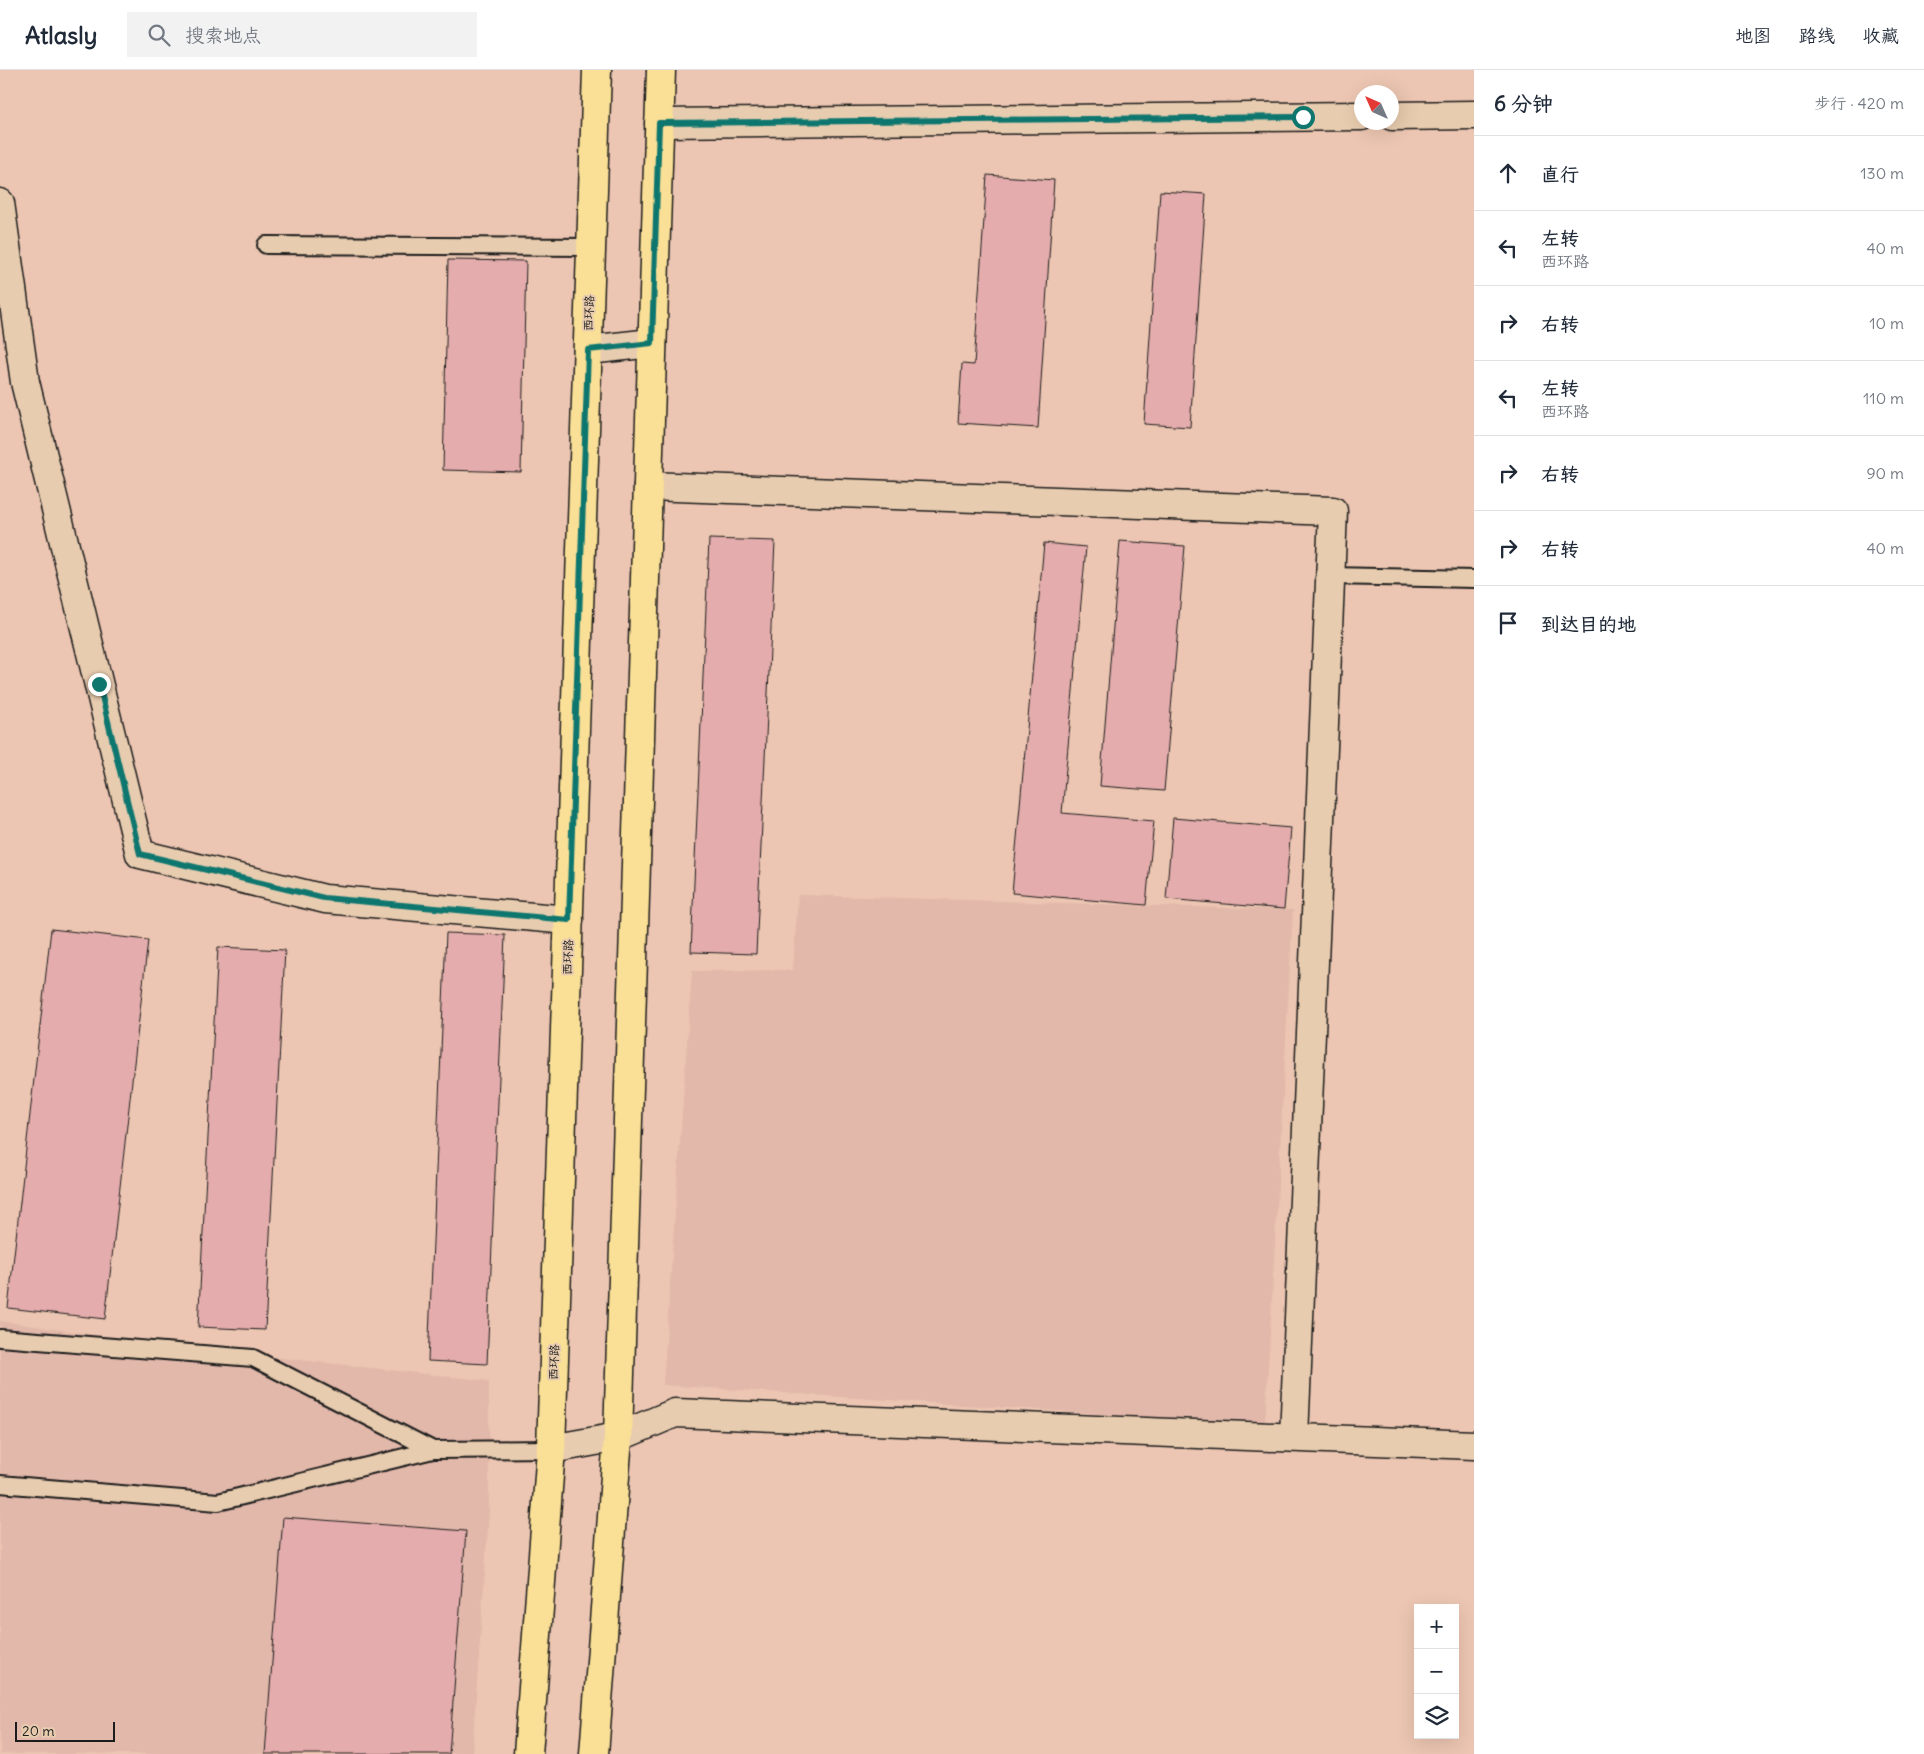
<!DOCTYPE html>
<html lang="zh">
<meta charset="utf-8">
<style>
body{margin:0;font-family:Delius,"LXGW WenKai TC",sans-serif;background:#f2f2f3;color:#1f2937}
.controls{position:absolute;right:15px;bottom:15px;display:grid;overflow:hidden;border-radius:0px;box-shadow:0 5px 20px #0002}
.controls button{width:45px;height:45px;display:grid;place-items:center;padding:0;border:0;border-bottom:1px solid #e0e1e3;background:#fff;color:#1f2937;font:25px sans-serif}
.compass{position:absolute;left:1354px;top:15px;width:45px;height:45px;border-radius:50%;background:#fff;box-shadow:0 5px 20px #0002;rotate:315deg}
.scale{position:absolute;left:15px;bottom:12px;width:100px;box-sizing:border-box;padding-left:5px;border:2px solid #1c1c1c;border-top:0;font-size:14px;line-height:18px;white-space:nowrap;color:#1c1c1c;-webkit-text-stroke:4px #e8ccaf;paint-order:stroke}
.stop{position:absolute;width:15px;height:15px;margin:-11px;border:4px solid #0f766e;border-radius:50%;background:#fff}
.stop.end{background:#0f766e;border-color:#fff;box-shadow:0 1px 5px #0008}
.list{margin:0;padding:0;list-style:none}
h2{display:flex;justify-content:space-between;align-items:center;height:65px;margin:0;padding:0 20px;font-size:21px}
h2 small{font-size:16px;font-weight:400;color:#747a83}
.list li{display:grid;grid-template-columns:32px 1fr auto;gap:15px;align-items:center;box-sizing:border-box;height:75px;padding:0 20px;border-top:1px solid #e0e1e3}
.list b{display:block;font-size:19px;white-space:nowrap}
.list p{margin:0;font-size:16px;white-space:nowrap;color:#747a83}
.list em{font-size:16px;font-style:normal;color:#747a83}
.icon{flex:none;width:28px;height:28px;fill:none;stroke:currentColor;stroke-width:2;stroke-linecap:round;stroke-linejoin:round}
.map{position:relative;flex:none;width:1474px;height:1684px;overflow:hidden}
header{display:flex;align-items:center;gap:30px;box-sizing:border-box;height:70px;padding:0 25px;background:#fff;border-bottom:1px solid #e0e1e3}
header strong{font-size:24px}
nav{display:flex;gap:28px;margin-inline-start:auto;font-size:18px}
.search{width:350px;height:45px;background:#f2f2f3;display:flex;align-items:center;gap:12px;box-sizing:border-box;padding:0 18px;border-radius:0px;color:#747a83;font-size:19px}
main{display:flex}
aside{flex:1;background:#fff}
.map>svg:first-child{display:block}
.built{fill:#e2b8aa}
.building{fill:#e4acac;stroke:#1c1c1c}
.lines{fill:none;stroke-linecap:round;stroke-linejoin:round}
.service-casing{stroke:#1c1c1c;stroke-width:20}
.minor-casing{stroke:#1c1c1c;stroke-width:31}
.primary-casing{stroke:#1c1c1c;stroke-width:31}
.service{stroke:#e8ccaf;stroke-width:16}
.minor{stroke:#e8ccaf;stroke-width:28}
.primary{stroke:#fadf96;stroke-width:28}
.route{stroke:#0f766e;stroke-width:6}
.labels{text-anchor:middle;stroke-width:4;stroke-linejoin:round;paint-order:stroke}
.street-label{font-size:12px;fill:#1c1c1c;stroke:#e8ccaf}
</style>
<header>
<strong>Atlasly</strong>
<div class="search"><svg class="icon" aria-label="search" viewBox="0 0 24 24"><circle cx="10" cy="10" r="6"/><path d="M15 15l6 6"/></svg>搜索地点</div>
<nav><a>地图</a><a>路线</a><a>收藏</a></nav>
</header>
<main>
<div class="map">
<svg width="1474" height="1684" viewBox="0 0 1474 1684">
<rect width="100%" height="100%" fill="#ecc6b2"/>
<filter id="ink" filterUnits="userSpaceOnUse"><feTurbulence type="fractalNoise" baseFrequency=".02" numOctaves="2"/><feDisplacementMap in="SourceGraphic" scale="10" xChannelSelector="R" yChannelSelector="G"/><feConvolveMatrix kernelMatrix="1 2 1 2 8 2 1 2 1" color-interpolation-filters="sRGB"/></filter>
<g filter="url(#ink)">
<g class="built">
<polygon points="798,825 1293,840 1265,1355 663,1315 692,901 793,900"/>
<polygon points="0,1251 165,1275 489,1311 489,1442 472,1684 0,1684"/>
</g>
<g class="building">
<polygon points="987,105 1054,110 1038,358 958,353 962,294 974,295"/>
<polygon points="1160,121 1206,124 1190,357 1144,354"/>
<polygon points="448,190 526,191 521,402 443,400"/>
<polygon points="709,469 775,471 756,884 691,882"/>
<polygon points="1120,471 1185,476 1164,721 1100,716"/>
<polygon points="1044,473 1086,477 1062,743 1154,751 1146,835 1012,823"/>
<polygon points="1173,748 1291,758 1284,839 1166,829"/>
<polygon points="51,859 148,870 105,1249 8,1238"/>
<polygon points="446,863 505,865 487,1294 428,1291"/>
<polygon points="218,877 285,880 265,1260 198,1257"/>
<polygon points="283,1447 466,1461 449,1684 265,1684"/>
</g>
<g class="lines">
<defs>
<g id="service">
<polyline points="266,175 591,177"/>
<polyline points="1330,506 1474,509"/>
<polyline points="0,1268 253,1288 433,1380"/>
<polyline points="0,1414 218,1432 433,1380 551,1379"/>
</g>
<g id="minor">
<polyline points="1392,46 1474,45"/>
<polyline points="659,53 1362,46"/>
<polyline points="0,133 25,312 140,784 325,829 569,850"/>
<polyline points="588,280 652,273"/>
<polyline points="648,416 1333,441 1294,1367"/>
<polyline points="551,1379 618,1367 675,1343 1474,1375"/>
</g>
<g id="primary">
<polyline points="528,1684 551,1379 597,0"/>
<polyline points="594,1684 618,1367 661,0"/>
</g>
</defs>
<use href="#service" class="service-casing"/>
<use href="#minor" class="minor-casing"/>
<use href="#primary" class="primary-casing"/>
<use href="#service" class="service"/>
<use href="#minor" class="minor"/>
<use href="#primary" class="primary"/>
</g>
</g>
<g class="lines" filter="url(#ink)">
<polyline class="route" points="99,614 140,784 324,828 569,850 588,280 652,273 659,53 1303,47"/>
</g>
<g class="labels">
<g class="street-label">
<text transform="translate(589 243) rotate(-88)" y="4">西环路</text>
<text transform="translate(568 887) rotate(-88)" y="4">西环路</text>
<text transform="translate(554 1292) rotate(-88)" y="4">西环路</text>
</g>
</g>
</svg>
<div class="controls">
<button>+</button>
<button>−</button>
<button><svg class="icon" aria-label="layers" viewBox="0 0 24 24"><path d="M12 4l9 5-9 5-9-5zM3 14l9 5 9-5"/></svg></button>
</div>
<svg class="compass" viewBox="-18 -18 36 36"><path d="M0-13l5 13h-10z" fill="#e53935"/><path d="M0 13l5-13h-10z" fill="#747a83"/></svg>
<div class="scale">20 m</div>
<div class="stop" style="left:1303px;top:47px"></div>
<div class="stop end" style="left:99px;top:614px"></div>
</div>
<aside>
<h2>6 分钟<small>步行 · 420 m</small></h2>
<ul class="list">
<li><svg class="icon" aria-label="ahead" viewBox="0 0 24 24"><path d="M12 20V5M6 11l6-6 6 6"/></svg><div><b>直行</b></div><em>130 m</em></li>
<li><svg class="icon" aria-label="left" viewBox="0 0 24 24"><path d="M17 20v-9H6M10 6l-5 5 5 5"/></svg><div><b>左转</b><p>西环路</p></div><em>40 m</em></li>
<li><svg class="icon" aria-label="right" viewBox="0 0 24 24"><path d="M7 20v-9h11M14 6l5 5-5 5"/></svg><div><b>右转</b></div><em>10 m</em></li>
<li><svg class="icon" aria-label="left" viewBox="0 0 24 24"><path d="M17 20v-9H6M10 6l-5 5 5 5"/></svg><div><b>左转</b><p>西环路</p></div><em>110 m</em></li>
<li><svg class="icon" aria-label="right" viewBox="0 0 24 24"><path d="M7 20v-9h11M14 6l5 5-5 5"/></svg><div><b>右转</b></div><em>90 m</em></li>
<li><svg class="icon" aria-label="right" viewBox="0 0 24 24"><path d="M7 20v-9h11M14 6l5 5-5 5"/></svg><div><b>右转</b></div><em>40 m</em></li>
<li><svg class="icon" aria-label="arrive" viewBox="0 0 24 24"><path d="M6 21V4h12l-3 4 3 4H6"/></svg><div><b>到达目的地</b></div></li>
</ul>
</aside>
</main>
